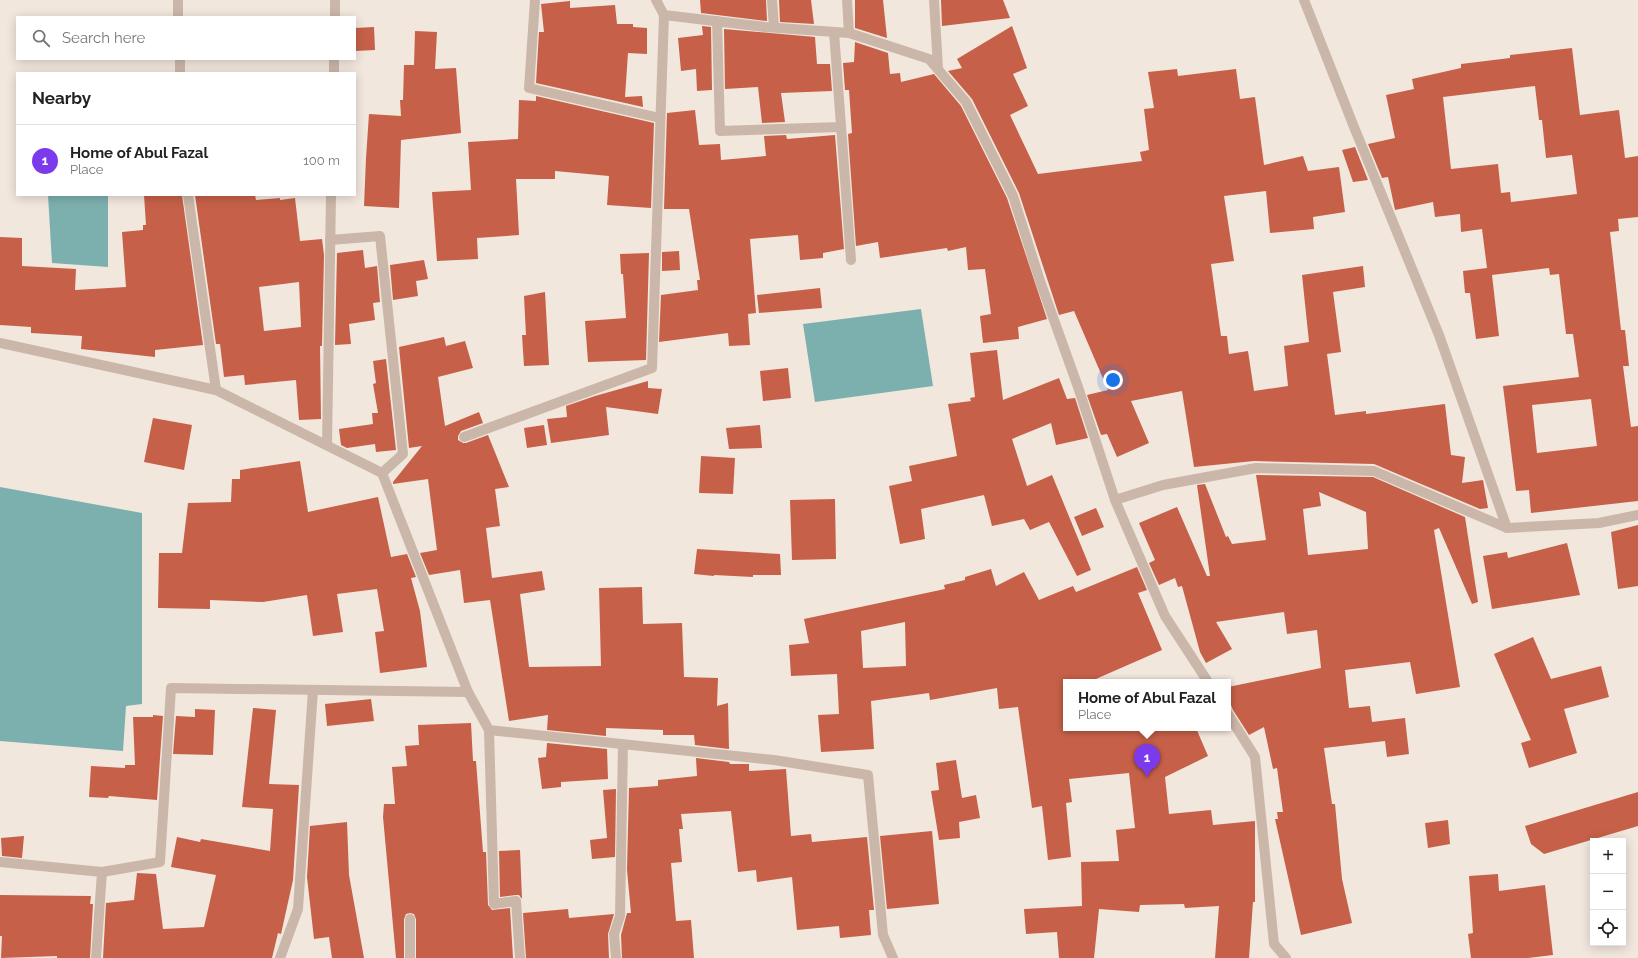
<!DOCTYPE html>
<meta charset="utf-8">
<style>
body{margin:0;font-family:Raleway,sans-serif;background:#f2f2f2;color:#222}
.controls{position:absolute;right:12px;bottom:12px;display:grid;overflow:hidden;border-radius:0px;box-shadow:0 2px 10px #0003}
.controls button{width:36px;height:36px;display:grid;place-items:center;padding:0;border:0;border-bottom:1px solid #e0e0e0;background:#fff;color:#222;font:20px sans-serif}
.you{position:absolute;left:1113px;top:380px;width:14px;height:14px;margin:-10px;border:3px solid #fff;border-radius:50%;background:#1a73e8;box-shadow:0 0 0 6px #1a73e833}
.badge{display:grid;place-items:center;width:26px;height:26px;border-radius:50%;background:#7c3aed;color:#fff;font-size:13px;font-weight:700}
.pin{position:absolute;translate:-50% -33px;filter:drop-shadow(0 1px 2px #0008)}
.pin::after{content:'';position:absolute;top:21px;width:14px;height:12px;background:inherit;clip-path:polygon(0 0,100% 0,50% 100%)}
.popup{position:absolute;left:1063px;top:679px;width:168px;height:52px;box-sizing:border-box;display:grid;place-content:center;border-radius:0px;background:#fff;filter:drop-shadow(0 1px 3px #0005);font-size:13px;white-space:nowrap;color:#767676}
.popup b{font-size:15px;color:#222}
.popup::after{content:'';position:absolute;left:50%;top:100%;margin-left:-8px;border:8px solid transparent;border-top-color:#fff}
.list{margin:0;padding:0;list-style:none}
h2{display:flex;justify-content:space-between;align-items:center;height:52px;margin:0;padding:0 16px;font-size:17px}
h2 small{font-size:13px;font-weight:400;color:#767676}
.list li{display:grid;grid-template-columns:26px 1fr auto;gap:12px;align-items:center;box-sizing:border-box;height:72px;padding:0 16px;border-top:1px solid #e0e0e0}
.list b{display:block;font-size:15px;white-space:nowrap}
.list p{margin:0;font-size:13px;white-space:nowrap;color:#767676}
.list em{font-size:13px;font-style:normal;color:#767676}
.icon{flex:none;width:22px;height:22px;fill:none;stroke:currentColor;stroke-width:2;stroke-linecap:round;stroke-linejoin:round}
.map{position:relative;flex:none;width:1638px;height:958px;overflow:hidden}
.search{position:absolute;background:#fff;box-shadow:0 2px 10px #0003;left:16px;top:16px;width:340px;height:44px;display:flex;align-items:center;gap:10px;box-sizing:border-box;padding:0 14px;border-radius:0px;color:#767676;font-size:15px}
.panel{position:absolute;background:#fff;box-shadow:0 2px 10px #0003;left:16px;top:72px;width:340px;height:124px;border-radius:0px}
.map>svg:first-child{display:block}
.water{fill:#7cb0af}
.building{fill:#c66048;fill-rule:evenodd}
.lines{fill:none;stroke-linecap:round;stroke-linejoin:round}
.minor{stroke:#cbb7a9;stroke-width:10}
</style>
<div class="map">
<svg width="1638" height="958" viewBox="0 0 1638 958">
<rect width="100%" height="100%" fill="#f2e7dd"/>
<g class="water">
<polygon points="48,195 108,195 108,267 52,263"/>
<polygon points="921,309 933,386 815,402 803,324"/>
<polygon points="0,487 142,513 142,704 126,706 123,751 0,741"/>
</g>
<g class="building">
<polygon points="700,0 766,0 767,21 701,13"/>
<polygon points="779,0 811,0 814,24 780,22"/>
<polygon points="855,0 883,0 887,38 855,28"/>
<polygon points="941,0 1003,0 1010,18 942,26"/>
<polygon points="570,1 570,8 615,5 617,24 633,24 633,27 647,28 647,54 628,53 625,97 642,96 643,107 536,83 539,32 544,32 541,4"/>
<polygon points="702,26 711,27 712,90 697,91 696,69 681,71 678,38 703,35"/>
<polygon points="1012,26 1027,68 1013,74 1028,106 1010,115 1038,174 1142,161 1140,152 1149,150 1144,109 1154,108 1148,72 1177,69 1178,76 1236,69 1240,99 1255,97 1264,165 1303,156 1308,171 1339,167 1345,212 1313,217 1314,229 1270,233 1266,191 1224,196 1234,261 1211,264 1221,336 1227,336 1229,354 1248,351 1254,391 1288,386 1284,346 1309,342 1302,275 1363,266 1365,287 1333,292 1341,352 1327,354 1335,415 1366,411 1366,414 1445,404 1451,455 1465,457 1462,483 1483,480 1488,508 1480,509 1374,464 1254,461 1194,467 1182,391 1131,401 1149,443 1117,457 1107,434 1101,435 1087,395 1108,390 1074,311 1059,315 1019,193 972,99 948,71 962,68 957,59"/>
<polygon points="374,27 375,50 355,51 355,28"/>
<polygon points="724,29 815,37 817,64 830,64 832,91 781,93 785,122 762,123 758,87 725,89"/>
<polygon points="415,31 437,32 435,69 456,68 461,133 401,140 399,208 364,206 366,158 369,114 401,116 400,100 403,100 404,65 414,65"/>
<polygon points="855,42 888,53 890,74 900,73 901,82 934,74 961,106 1007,198 1047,319 1018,327 1019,339 983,343 980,316 991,314 985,269 968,270 966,247 948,251 947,248 880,258 878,242 856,246 848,134 852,133 849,90 845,90 843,63 854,62"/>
<path d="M 1572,48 L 1580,115 L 1619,110 L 1625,158 L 1638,156 L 1638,217 L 1618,219 L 1619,231 L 1610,232 L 1621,330 L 1625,330 L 1629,366 L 1623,366 L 1631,427 L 1638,426 L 1638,501 L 1531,513 L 1529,490 L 1516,491 L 1503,386 L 1579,377 L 1573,334 L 1566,334 L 1559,274 L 1550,275 L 1549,268 L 1492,275 L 1499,336 L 1476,339 L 1470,293 L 1465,293 L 1463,271 L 1487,268 L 1482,229 L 1461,232 L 1460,214 L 1435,217 L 1433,202 L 1395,210 L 1388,177 L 1382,178 L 1368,144 L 1395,138 L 1386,95 L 1414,89 L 1412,79 L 1461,68 L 1461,64 L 1510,58 L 1510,55 ZM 1535,86 L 1539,120 L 1542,120 L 1546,158 L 1572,155 L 1577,194 L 1511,202 L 1510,192 L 1501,193 L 1498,164 L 1451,169 L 1443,97 ZM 1591,399 L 1597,446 L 1537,453 L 1532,405 Z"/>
<polygon points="536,96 654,123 651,208 607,205 609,176 555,171 555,179 516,179 519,235 477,238 478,259 437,261 432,192 471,190 468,142 518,139 519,100 536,101"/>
<polygon points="695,110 699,145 720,144 721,160 766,156 764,136 786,135 787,139 835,135 844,249 823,253 823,258 800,260 798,235 750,239 756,313 748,314 750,345 729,346 728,333 659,342 661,295 698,290 697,280 700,280 689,209 664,209 667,113"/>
<polygon points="1355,147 1368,180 1353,182 1342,150"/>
<polygon points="144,195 182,195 203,345 155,350 155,357 81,349 82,336 31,333 31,327 0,325 0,237 22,238 22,266 76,269 75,290 126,287 122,232 143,230 143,225 146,225"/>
<path d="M 195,195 L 255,195 L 256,200 L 280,198 L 280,200 L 295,198 L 300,241 L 322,239 L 324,255 L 322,346 L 320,346 L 321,419 L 299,420 L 296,380 L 245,385 L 244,375 L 224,377 L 220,344 L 216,344 ZM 299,282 L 301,327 L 264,331 L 259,287 Z"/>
<polygon points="363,250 365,268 377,266 380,302 373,303 375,320 349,324 351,344 335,345 337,253"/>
<polygon points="679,251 680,270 662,271 662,252"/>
<polygon points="649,253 646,360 588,362 585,321 626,318 623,274 621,274 620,254"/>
<polygon points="424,260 428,279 416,281 418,296 393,300 390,265"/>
<polygon points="820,288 822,308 759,313 757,295"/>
<polygon points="545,292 549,365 524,366 522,335 526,335 524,296"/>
<polygon points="444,337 446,346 465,341 473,368 438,377 445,426 479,412 483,423 461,431 458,436 458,440 463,443 466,443 488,435 509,487 495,489 500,526 486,528 492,578 542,571 545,590 520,594 529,667 601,666 599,588 642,587 643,624 682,623 684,677 718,678 717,706 728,703 729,749 695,745 694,735 663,735 663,730 606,728 606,736 547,730 548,715 509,721 490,600 464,603 460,570 429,575 420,553 437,550 428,479 393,484 393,482 422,446 409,448 399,347"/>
<polygon points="997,350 1003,400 1059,378 1067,399 1075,398 1088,438 1056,445 1051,423 1012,439 1027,486 1052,475 1091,570 1077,576 1049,522 1030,530 1024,519 992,526 984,495 921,509 925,539 900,544 889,486 912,481 909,466 957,456 948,404 971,401 970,398 975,397 970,353"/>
<polygon points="386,359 396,450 376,452 375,444 347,448 341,445 339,429 373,424 372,413 378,413 373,384 376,383 373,361"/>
<polygon points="788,368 791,398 763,401 760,371"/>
<polygon points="648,381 648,388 662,389 658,414 606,407 609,435 551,443 547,419 567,417 566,406 595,396"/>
<polygon points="153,418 192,425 184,470 144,462"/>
<polygon points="544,425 547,445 527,448 524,428"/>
<polygon points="760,425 762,448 729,449 726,428"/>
<polygon points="701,456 735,458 733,494 699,493"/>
<polygon points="300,461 308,512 378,497 391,557 407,554 416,577 411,578 420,611 427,667 380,673 375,632 384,631 377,589 337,594 343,632 313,636 307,595 263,602 210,600 210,609 158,608 159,553 182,553 188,503 231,502 232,479 240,479 240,470"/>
<path d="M 1256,475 L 1373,477 L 1465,517 L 1478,602 L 1472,604 L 1439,528 L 1434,530 L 1460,687 L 1416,694 L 1410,662 L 1345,670 L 1349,708 L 1370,706 L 1372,722 L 1405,718 L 1409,754 L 1387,757 L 1385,741 L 1324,748 L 1332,804 L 1335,804 L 1342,879 L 1352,923 L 1301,935 L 1275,819 L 1278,819 L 1277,812 L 1283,812 L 1277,768 L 1273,769 L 1264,727 L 1249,735 L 1233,710 L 1228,698 L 1228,687 L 1321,668 L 1317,630 L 1287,634 L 1284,612 L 1216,622 L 1232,649 L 1206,663 L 1200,652 L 1182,586 L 1178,587 L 1175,578 L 1159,585 L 1149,563 L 1155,560 L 1139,523 L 1177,507 L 1207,576 L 1210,576 L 1197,485 L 1205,484 L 1226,537 L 1228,536 L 1232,544 L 1266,540 ZM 1319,492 L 1366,512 L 1368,549 L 1308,555 L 1303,509 L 1321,506 Z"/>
<polygon points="835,499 836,559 792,560 790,500"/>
<polygon points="1096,508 1104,527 1082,536 1074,517"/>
<polygon points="1638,525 1638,586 1618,589 1611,532"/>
<polygon points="1567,543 1580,595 1492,609 1483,556 1507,552 1508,558"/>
<polygon points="697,549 780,554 781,575 753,575 753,577 714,575 714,576 694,574"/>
<path d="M 1137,567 L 1147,590 L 1138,593 L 1162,650 L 1089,682 L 1066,682 L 1066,728 L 1196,728 L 1208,756 L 1165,777 L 1169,814 L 1211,810 L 1213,825 L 1255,821 L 1255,902 L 1253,902 L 1249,958 L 1215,958 L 1219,906 L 1185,908 L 1184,904 L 1140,905 L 1139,912 L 1099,909 L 1094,958 L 1059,958 L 1057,932 L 1026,934 L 1024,909 L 1082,906 L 1081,862 L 1119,861 L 1116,830 L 1135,828 L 1129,773 L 1069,779 L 1072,802 L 1066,803 L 1071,857 L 1048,860 L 1042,806 L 1032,808 L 1018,707 L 999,709 L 997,688 L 930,700 L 929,693 L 871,701 L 874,749 L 821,752 L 818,715 L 839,714 L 837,674 L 791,676 L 789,645 L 809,643 L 804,619 L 945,589 L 944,585 L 965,580 L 965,577 L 991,569 L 996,586 L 1024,572 L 1039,600 L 1073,586 L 1076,592 ZM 905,622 L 906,666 L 863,668 L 861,631 Z"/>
<polygon points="1533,637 1551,679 1601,666 1609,697 1564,709 1577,753 1529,768 1521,743 1531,740 1494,654"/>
<polygon points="371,699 374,721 327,726 325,704"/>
<polygon points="253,708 276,710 269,784 299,785 293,880 281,934 278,933 272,958 103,958 106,903 134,900 137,873 156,874 163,929 204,927 216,875 171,867 177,837 200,842 201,839 270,851 273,809 242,807"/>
<polygon points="195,709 215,710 213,755 173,754 176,716 195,717"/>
<polygon points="153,715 163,716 157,800 109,796 108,798 89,797 91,766 125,768 125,765 135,765 133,717 153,717"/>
<polygon points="471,723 473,761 476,761 483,852 486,852 488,905 492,910 510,908 513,958 416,958 416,919 414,914 410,913 406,914 404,919 404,958 396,958 383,817 384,804 395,804 392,767 407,766 405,746 419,745 418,725"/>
<polygon points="547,743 607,749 608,779 561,782 561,787 542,789 538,758 546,757"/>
<polygon points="696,758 729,762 730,764 749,764 749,771 786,769 791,836 811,834 812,842 867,837 874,910 869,910 871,935 840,938 839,926 797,930 792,877 757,882 756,870 738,872 731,811 681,814 683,829 679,829 682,862 671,863 676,921 691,920 694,958 622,958 621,935 627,913 631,913 627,870 629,788 658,786 658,780 697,776"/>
<polygon points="956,760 962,798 976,795 980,818 959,822 960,838 939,840 931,791 939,790 936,763"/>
<polygon points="616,789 615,857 592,859 590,840 607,838 603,790"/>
<polygon points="1638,792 1638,826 1544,854 1531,844 1525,826"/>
<polygon points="1448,820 1450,844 1428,848 1425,823"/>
<polygon points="347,822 349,875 364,958 332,958 329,937 314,939 307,877 310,826"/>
<polygon points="932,831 939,904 887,909 880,836"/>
<polygon points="24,836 22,858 2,856 1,838"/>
<polygon points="520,850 522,899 519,895 516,895 500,897 499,851"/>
<polygon points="1498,874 1499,891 1545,885 1553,955 1528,958 1471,958 1468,934 1473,933 1469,876"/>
<polygon points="0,895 91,896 90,904 93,904 90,958 57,958 57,956 1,958 2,936 0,936"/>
<polygon points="568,909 569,918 614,914 608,934 609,958 526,958 523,913"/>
</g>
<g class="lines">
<g class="minor">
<polyline points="178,0 178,17"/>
<polyline points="535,0 529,88 660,118"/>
<polyline points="656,0 664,15 765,27 849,33 929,59 966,102 1013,196 1040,281 1078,387 1115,500 1165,616 1208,682"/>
<polyline points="772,0 774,27"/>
<polyline points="847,0 849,33"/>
<polyline points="934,0 938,69"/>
<polyline points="1304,0 1354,127 1439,335 1507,528"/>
<polyline points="335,17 335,0"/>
<polyline points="717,21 720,131 841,127"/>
<polyline points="834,32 851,260"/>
<polyline points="180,59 180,73"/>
<polyline points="334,73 334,59"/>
<polyline points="188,195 216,390"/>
<polyline points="330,240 380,236 403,454 382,473"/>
<polyline points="0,343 216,390 382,473 468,692 489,730 774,760 868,775 883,935 893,958"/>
<polyline points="464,437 652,368 664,15"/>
<polyline points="327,445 331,195"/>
<polyline points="1115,500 1163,485 1256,468 1374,471 1507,528 1599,523 1638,515"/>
<polyline points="1228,714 1255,757 1274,944 1286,958"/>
<polyline points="489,730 494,904 516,901 520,958"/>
<polyline points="0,862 102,872 96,958"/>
<polyline points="102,872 160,862 171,688 468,692"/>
<polyline points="410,919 410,958"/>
<polyline points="280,958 298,909 313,690"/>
<polyline points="616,958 614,934 620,916 623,744"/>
</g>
</g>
</svg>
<div class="controls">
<button>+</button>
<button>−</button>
<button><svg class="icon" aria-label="locate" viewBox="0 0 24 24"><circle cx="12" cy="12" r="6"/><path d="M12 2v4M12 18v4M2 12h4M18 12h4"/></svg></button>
</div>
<div class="you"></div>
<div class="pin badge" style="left:1147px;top:777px">1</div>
<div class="popup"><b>Home of Abul Fazal</b>Place</div>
<div class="search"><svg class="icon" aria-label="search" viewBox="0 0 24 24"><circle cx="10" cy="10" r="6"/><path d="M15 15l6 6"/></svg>Search here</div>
<section class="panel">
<h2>Nearby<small></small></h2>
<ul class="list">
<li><span class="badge">1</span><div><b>Home of Abul Fazal</b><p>Place</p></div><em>100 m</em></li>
</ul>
</section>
</div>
